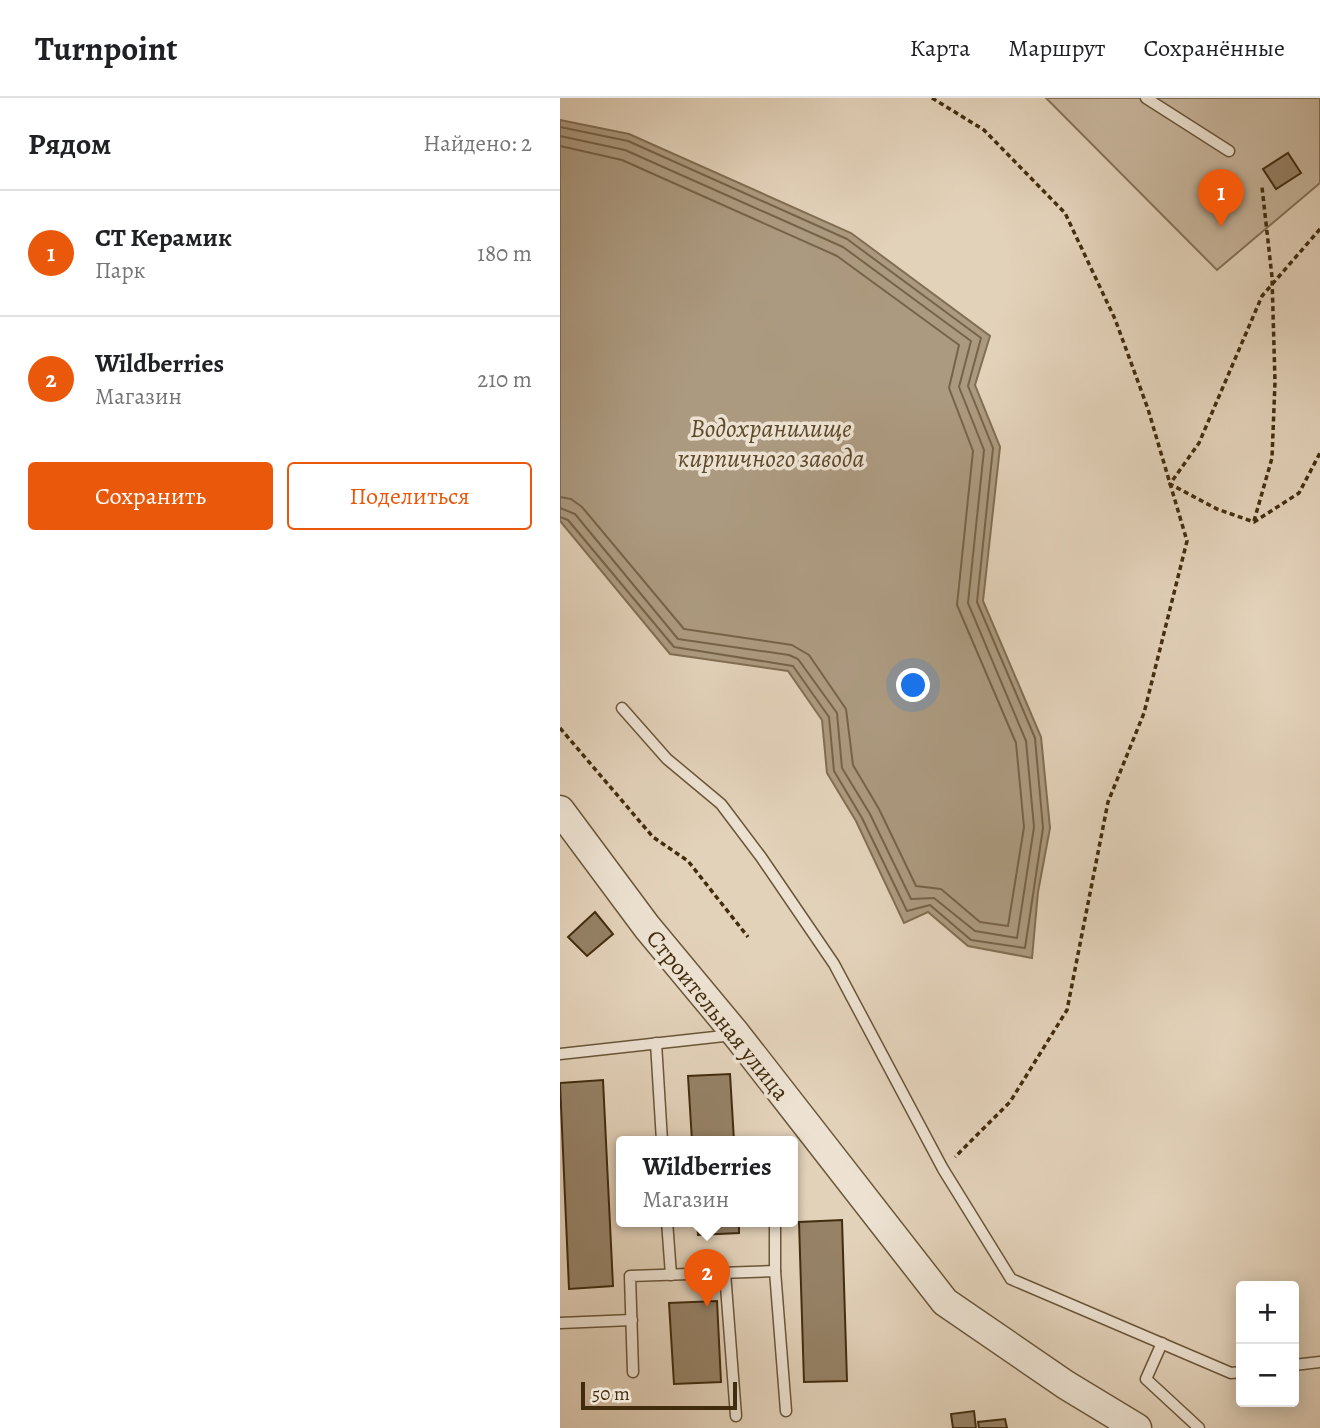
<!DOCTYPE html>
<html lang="ru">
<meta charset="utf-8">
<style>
body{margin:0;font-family:Alegreya,serif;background:#f6f6f6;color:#202124}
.controls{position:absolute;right:21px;bottom:21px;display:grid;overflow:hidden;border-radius:7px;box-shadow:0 4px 18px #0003}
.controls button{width:63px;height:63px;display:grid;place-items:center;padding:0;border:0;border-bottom:2px solid #e0e0e0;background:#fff;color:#202124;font:35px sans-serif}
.scale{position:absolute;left:21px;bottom:18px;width:156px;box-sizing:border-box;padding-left:7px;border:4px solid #422c0e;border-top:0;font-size:19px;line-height:24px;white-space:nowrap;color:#422c0e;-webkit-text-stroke:5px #ede2d2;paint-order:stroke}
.you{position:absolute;left:354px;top:588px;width:24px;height:24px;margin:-18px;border:5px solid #fff;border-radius:50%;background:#1a73e8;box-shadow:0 0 0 10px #1a73e833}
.badge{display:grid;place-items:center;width:46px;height:46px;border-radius:50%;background:#ea580c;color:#fff;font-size:23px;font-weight:700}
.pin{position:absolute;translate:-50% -58px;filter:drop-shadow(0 2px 4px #0008)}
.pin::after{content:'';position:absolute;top:37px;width:24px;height:21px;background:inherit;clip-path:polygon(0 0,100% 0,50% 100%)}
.popup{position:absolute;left:56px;top:1038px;width:182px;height:91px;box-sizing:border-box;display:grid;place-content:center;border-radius:7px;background:#fff;filter:drop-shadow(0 2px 5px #0005);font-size:23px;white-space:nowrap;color:#757577}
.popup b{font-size:26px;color:#202124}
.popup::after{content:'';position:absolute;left:50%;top:100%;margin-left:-14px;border:14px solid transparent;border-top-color:#fff}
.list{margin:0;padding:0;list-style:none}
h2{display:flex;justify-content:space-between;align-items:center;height:91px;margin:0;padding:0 28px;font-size:30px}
h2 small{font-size:23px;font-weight:400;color:#757577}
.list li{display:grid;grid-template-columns:46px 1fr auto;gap:21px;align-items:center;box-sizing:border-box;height:126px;padding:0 28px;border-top:2px solid #e0e0e0}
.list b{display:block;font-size:26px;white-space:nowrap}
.list p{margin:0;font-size:23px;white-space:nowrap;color:#757577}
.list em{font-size:23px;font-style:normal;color:#757577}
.actions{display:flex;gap:14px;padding:21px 28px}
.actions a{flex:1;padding:16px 0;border:2px solid #ea580c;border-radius:7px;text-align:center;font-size:24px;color:#ea580c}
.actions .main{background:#ea580c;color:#fff}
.map{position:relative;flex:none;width:760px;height:1330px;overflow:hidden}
header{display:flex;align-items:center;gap:42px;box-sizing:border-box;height:98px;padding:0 35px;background:#fff;border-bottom:2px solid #e0e0e0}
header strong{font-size:33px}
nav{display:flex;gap:38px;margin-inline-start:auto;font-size:24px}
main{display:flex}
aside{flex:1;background:#fff}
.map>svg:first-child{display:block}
.green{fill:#c8b69d;stroke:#857156;stroke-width:2}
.water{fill:#ac9a80;stroke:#826e52;stroke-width:2}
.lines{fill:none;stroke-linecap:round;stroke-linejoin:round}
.shore{stroke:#776347;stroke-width:2}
.building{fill:#968267;stroke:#422c0e;stroke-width:2}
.service-casing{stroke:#6a5639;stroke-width:13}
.tertiary-casing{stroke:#6a5639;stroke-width:31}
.path{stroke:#422c0e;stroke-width:3.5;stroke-dasharray:5 3.5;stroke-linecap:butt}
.service{stroke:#ede2d2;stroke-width:10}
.tertiary{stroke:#ede2d2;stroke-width:28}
.labels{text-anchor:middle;stroke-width:7;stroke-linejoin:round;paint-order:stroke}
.street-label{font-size:24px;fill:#422c0e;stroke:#ede2d2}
.water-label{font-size:26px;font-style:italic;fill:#5c482a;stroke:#ede2d2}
</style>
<header>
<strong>Turnpoint</strong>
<nav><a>Карта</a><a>Маршрут</a><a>Сохранённые</a></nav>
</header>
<main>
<aside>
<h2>Рядом<small>Найдено: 2</small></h2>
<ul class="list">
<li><span class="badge">1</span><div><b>СТ Керамик</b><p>Парк</p></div><em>180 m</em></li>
<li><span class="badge">2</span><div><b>Wildberries</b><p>Магазин</p></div><em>210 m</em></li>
</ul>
<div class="actions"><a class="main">Сохранить</a><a>Поделиться</a></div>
</aside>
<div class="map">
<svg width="760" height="1330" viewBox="0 0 760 1330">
<rect width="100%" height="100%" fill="#e3d2ba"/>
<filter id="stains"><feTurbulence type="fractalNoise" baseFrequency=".00286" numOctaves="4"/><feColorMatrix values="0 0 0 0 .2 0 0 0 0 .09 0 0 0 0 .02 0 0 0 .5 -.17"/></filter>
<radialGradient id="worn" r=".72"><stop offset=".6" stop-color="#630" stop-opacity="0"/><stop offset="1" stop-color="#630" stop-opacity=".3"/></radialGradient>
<polygon class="green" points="486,0 760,0 760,85 657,172"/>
<polygon class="water" points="0,22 69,36 291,135 430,238 415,287 440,349 423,503 481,639 490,730 478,794 472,860 408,848 368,814 344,825 296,723 267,675 262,622 228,573 110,556 0,423"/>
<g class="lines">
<g class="shore">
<polyline points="0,29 68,43 287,141 421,240 408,288 433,350 417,504 475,640 483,730 465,850 411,842 370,807 347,813 302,720 274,673 269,619 233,568 114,549 8,422 0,419"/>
<polyline points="0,38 65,52 283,149 411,243 399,289 424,352 408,505 466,643 474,729 457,840 415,833 374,800 351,801 310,716 282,670 277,615 238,561 229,557 118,541 15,416 0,410"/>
<polyline points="0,48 62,62 277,158 399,247 389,290 413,353 397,507 456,645 464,729 448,828 420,824 381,791 356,788 319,711 293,667 286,611 249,557 232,547 124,531 22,409 11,401 0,399"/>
</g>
</g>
<g class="building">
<polygon points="728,55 741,75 716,91 703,71"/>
<polygon points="35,814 53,836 27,858 8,839"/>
<polygon points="170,976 174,1043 132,1043 128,978"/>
<polygon points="43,982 53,1188 9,1191 0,985"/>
<polygon points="282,1122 287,1283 244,1284 239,1124"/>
<polygon points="137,1123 179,1123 179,1135 138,1137"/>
<polygon points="157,1203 161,1284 114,1286 109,1205"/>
<polygon points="414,1313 416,1330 393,1330 391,1316"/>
<polygon points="445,1321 447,1330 419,1330 418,1324"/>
</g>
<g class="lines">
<defs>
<g id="service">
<polyline points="586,0 669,53"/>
<polyline points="62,610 107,661 161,706 201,759 274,866 383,1071 451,1181 671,1275 681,1274"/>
<polyline points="96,945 102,1043"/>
<polyline points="0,956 173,937"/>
<polyline points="107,1123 111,1177"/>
<polyline points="215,1129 215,1173"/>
<polyline points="165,1175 176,1318"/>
<polyline points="0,1225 72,1222"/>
<polyline points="602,1245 586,1281 639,1330"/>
<polyline points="734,1267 760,1264"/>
<polyline points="73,1274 70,1178 215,1173 226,1313"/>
</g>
<polyline id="tertiary" points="0,712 87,829 176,936 385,1204 506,1287 577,1330"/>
</defs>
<use href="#service" class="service-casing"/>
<use href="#tertiary" class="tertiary-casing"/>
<g class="path">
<polyline points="372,0 424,32 505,115 555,221 588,311 627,443 584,615 548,704 507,912 450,1004 395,1059"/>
<polyline points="760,131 702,198 639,345 610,386 657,411 694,424 739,395 760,355"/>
<polyline points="694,423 712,360 715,284 712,179 702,89"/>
<polyline points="0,630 93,739 128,763 188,839"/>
</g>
<use href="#service" class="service"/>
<use href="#tertiary" class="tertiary"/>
</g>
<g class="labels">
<g class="street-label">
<text transform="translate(158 917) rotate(51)" y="8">Строительная улица</text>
</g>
<g class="water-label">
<text x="211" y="339">Водохранилище<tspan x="211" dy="30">кирпичного завода</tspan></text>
</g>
</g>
<rect width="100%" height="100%" filter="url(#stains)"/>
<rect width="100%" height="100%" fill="url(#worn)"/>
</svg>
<div class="controls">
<button>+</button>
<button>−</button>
</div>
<div class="scale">50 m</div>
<div class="you"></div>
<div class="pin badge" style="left:661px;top:129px">1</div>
<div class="pin badge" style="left:147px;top:1209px">2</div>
<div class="popup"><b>Wildberries</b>Магазин</div>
</div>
</main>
